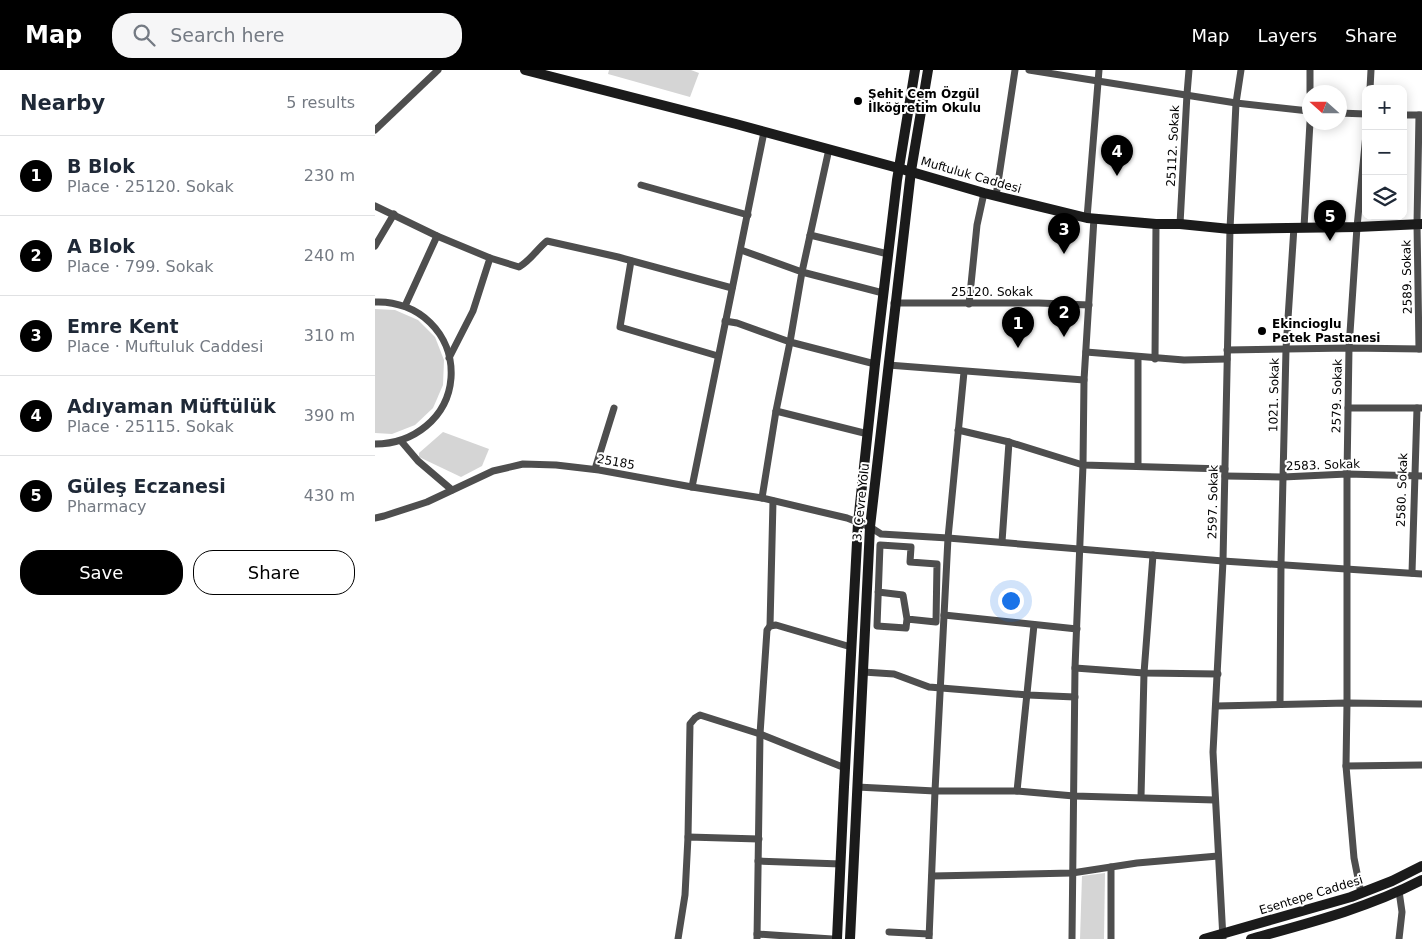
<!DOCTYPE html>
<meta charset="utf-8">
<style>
body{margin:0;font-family:"DejaVu Sans",sans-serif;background:#f6f6f7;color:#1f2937}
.controls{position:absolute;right:15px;top:15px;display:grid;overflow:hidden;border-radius:10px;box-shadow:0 2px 12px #0003}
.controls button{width:45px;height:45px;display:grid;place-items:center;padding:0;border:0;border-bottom:1px solid #e0e1e3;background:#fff;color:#1f2937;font:25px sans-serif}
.compass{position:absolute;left:927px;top:15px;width:45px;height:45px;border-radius:50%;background:#fff;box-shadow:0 2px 12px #0003;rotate:291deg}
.you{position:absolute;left:635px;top:530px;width:18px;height:18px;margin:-12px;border:4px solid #fff;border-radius:50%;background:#1a73e8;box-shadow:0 0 0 8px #1a73e833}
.badge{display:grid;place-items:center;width:32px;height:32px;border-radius:50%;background:#000;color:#fff;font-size:16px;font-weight:700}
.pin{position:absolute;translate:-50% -41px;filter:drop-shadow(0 1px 2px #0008)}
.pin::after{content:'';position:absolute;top:26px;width:18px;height:15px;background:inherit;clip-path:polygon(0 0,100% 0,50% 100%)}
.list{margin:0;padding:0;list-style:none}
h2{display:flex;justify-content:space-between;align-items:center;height:65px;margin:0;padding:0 20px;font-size:21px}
h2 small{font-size:16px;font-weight:400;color:#747a83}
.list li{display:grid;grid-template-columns:32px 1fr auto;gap:15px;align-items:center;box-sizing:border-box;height:80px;padding:0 20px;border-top:1px solid #e0e1e3}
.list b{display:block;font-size:19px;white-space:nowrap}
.list p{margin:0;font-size:16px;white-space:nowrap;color:#747a83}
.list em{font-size:16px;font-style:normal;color:#747a83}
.actions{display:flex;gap:10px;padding:15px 20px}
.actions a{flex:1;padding:11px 0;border:1px solid #000;border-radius:20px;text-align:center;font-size:18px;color:#000}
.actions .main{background:#000;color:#fff}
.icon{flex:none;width:28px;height:28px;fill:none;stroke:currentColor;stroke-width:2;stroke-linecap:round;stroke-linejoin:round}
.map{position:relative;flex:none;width:1047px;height:869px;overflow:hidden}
header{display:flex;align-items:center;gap:30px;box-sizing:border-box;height:70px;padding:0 25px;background:#000;color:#fff}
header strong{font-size:24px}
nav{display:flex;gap:28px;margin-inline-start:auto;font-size:18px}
.search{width:350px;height:45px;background:#f6f6f7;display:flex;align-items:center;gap:12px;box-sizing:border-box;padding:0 18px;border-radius:20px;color:#747a83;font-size:19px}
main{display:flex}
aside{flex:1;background:#fff}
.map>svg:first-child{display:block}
.green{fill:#d5d5d5}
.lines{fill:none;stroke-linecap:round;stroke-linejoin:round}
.street{stroke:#4e4e4e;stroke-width:7}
.secondary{stroke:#1b1b1b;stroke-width:10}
.poi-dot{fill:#000;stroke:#fff;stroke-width:2}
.labels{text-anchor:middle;stroke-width:4;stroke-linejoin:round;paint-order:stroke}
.poi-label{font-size:12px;font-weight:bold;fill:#000;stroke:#fff;text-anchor:start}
.street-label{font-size:12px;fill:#000;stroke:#fff}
</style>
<header>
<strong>Map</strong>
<div class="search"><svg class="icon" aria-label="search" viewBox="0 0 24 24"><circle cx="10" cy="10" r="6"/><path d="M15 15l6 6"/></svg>Search here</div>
<nav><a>Map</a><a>Layers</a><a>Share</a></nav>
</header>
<main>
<aside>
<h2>Nearby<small>5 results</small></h2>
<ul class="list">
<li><span class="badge">1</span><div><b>B Blok</b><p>Place · 25120. Sokak</p></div><em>230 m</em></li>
<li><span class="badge">2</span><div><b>A Blok</b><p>Place · 799. Sokak</p></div><em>240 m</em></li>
<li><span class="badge">3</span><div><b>Emre Kent</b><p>Place · Muftuluk Caddesi</p></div><em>310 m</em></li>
<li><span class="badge">4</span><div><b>Adıyaman Müftülük</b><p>Place · 25115. Sokak</p></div><em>390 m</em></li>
<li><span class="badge">5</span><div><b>Güleş Eczanesi</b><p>Pharmacy</p></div><em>430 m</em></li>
</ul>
<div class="actions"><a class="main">Save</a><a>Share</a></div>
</aside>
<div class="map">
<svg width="1047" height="869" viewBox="0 0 1047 869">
<rect width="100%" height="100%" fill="#fff"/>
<g class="green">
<polygon points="234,0 316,0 324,3 315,27 233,4"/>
<polygon points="0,239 20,240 43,250 60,267 69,290 68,315 58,338 40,355 17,364 0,363"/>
<polygon points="68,362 114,379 107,396 86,407 44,387 44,383"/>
<polygon points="730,803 729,869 705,869 707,806"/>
</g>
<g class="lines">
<g class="street">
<polyline points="654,0 861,33 934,41"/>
<polyline points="935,0 935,22"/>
<polyline points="995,19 996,0"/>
<polyline points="964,43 991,44"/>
<polyline points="1028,45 1047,45"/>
<polyline points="0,60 63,0"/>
<polyline points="454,79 427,202 508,223"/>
<polyline points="266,115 373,145"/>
<polyline points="621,126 640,0"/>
<polyline points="0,136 62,166 115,188 98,241 74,288"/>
<polyline points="712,148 724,0"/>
<polyline points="805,154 812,24 814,0"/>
<polyline points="929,157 935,52"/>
<polyline points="435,165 513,184"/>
<polyline points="0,176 19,144"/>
<polyline points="366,180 427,202 415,272 401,341 387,428"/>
<path d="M 115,188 L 144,197 C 156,190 162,179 172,171 L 243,187 L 357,218"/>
<polyline points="256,191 245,257 343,286"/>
<path d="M 0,232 C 43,230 79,264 76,308 C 73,348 38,374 0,374"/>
<polyline points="519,233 664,233 714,235"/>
<polyline points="594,234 602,155 609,123"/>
<polyline points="30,236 62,166"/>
<polyline points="350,251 362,253 415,272 500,294"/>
<polyline points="1044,279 1042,154 1044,45"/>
<polyline points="852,280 974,278 1047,279"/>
<polyline points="711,282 809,290 852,289"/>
<polyline points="780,289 781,154"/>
<polyline points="513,295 709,310"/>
<polyline points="973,338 1047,338"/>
<polyline points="401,341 493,364"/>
<polyline points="583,360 634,372 708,395 850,399"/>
<polyline points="26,371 43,391 77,420"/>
<polyline points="763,396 763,287"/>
<polyline points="220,399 239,338"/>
<polyline points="850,406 908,407 972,404 1047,406"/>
<polyline points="317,417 389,62"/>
<polyline points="0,448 9,446 52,432 118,401 148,394 181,395 224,400 317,417 387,428 472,448 495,457 506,464 573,468 848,491 1047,504"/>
<polyline points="627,472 634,372"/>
<polyline points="1037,503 1042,338"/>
<polyline points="503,522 528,525 532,549 531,558 502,556 505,475 536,477 535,492 562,494 561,552 532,549"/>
<polyline points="569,545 702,559"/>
<polyline points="395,556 398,431"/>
<polyline points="700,598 769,603 843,604"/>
<polyline points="488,602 519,604 554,617 653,625 700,627"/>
<polyline points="905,634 906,494 911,279 919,157"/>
<polyline points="841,636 972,633 1047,634"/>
<polyline points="971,696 1047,695"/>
<polyline points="482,717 560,721 642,721 699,726 840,730"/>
<polyline points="642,721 659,555"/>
<polyline points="766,727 769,603 778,485"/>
<polyline points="313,767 315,654 320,648 325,645 385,664 470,698"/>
<polyline points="383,791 466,794"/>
<polyline points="557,806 697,803 762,793 843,786"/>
<polyline points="986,823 979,788 971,696 972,633 972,404 974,278 982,157 991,64"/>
<polyline points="514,862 554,864"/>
<polyline points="382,864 457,869"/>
<polyline points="303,869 310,825 313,767 384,769"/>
<polyline points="382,869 385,664 392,560 395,556 401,555 476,577"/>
<polyline points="554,869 560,721 573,468 589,302"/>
<polyline points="697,869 700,598 708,395 709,310 719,148"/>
<polyline points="736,869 736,797"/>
<polyline points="848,869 838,682 848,491 855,159 861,33 866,0"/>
<polyline points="1024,869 1027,842 1024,821"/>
</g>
<g class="secondary">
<polyline points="150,0 361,54 523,98 609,123 712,148 781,154 805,154 855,159 982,157 1047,154"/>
<polyline points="462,869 469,717 483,453 500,294 522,110 540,0"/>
<polyline points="475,869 495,457 536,101 553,0"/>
<polyline points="829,869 976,827 1017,811 1047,796"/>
<path d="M 876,869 C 934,853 993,838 1047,810"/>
</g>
</g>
<g class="poi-dot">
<circle cx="483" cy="31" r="5"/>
<circle cx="887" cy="261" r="5"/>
</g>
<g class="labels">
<g class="poi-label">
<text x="493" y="28">Şehit Cem Özgül<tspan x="493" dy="14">İlköğretim Okulu</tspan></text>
<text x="897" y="258">Ekincioglu<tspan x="897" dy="14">Petek Pastanesi</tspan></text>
</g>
<g class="street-label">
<text transform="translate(798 76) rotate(-87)" y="4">25112. Sokak</text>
<text transform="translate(596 105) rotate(16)" y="4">Muftuluk Caddesi</text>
<text transform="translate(1032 207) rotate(-91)" y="4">2589. Sokak</text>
<text x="617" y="226">25120. Sokak</text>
<text transform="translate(899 325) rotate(-89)" y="4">1021. Sokak</text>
<text transform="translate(962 326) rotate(-89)" y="4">2579. Sokak</text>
<text transform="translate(241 392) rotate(10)" y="4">25185</text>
<text transform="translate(948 395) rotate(-2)" y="4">2583. Sokak</text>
<text transform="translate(1027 420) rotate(-88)" y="4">2580. Sokak</text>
<text transform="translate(486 432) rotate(-84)" y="4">3. Çevre Yolu</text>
<text transform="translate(838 432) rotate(-89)" y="4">2597. Sokak</text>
<text transform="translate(936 825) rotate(-17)" y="4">Esentepe Caddesi</text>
</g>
</g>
</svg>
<div class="controls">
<button>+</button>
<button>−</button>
<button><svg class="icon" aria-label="layers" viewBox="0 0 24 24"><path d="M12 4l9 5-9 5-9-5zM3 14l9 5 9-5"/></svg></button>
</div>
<svg class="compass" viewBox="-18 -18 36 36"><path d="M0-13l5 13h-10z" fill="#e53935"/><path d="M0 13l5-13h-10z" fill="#747a83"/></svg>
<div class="you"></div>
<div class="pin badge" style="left:643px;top:278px">1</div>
<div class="pin badge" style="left:689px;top:267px">2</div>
<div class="pin badge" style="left:689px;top:184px">3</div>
<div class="pin badge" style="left:742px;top:106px">4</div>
<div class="pin badge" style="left:955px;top:171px">5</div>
</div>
</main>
